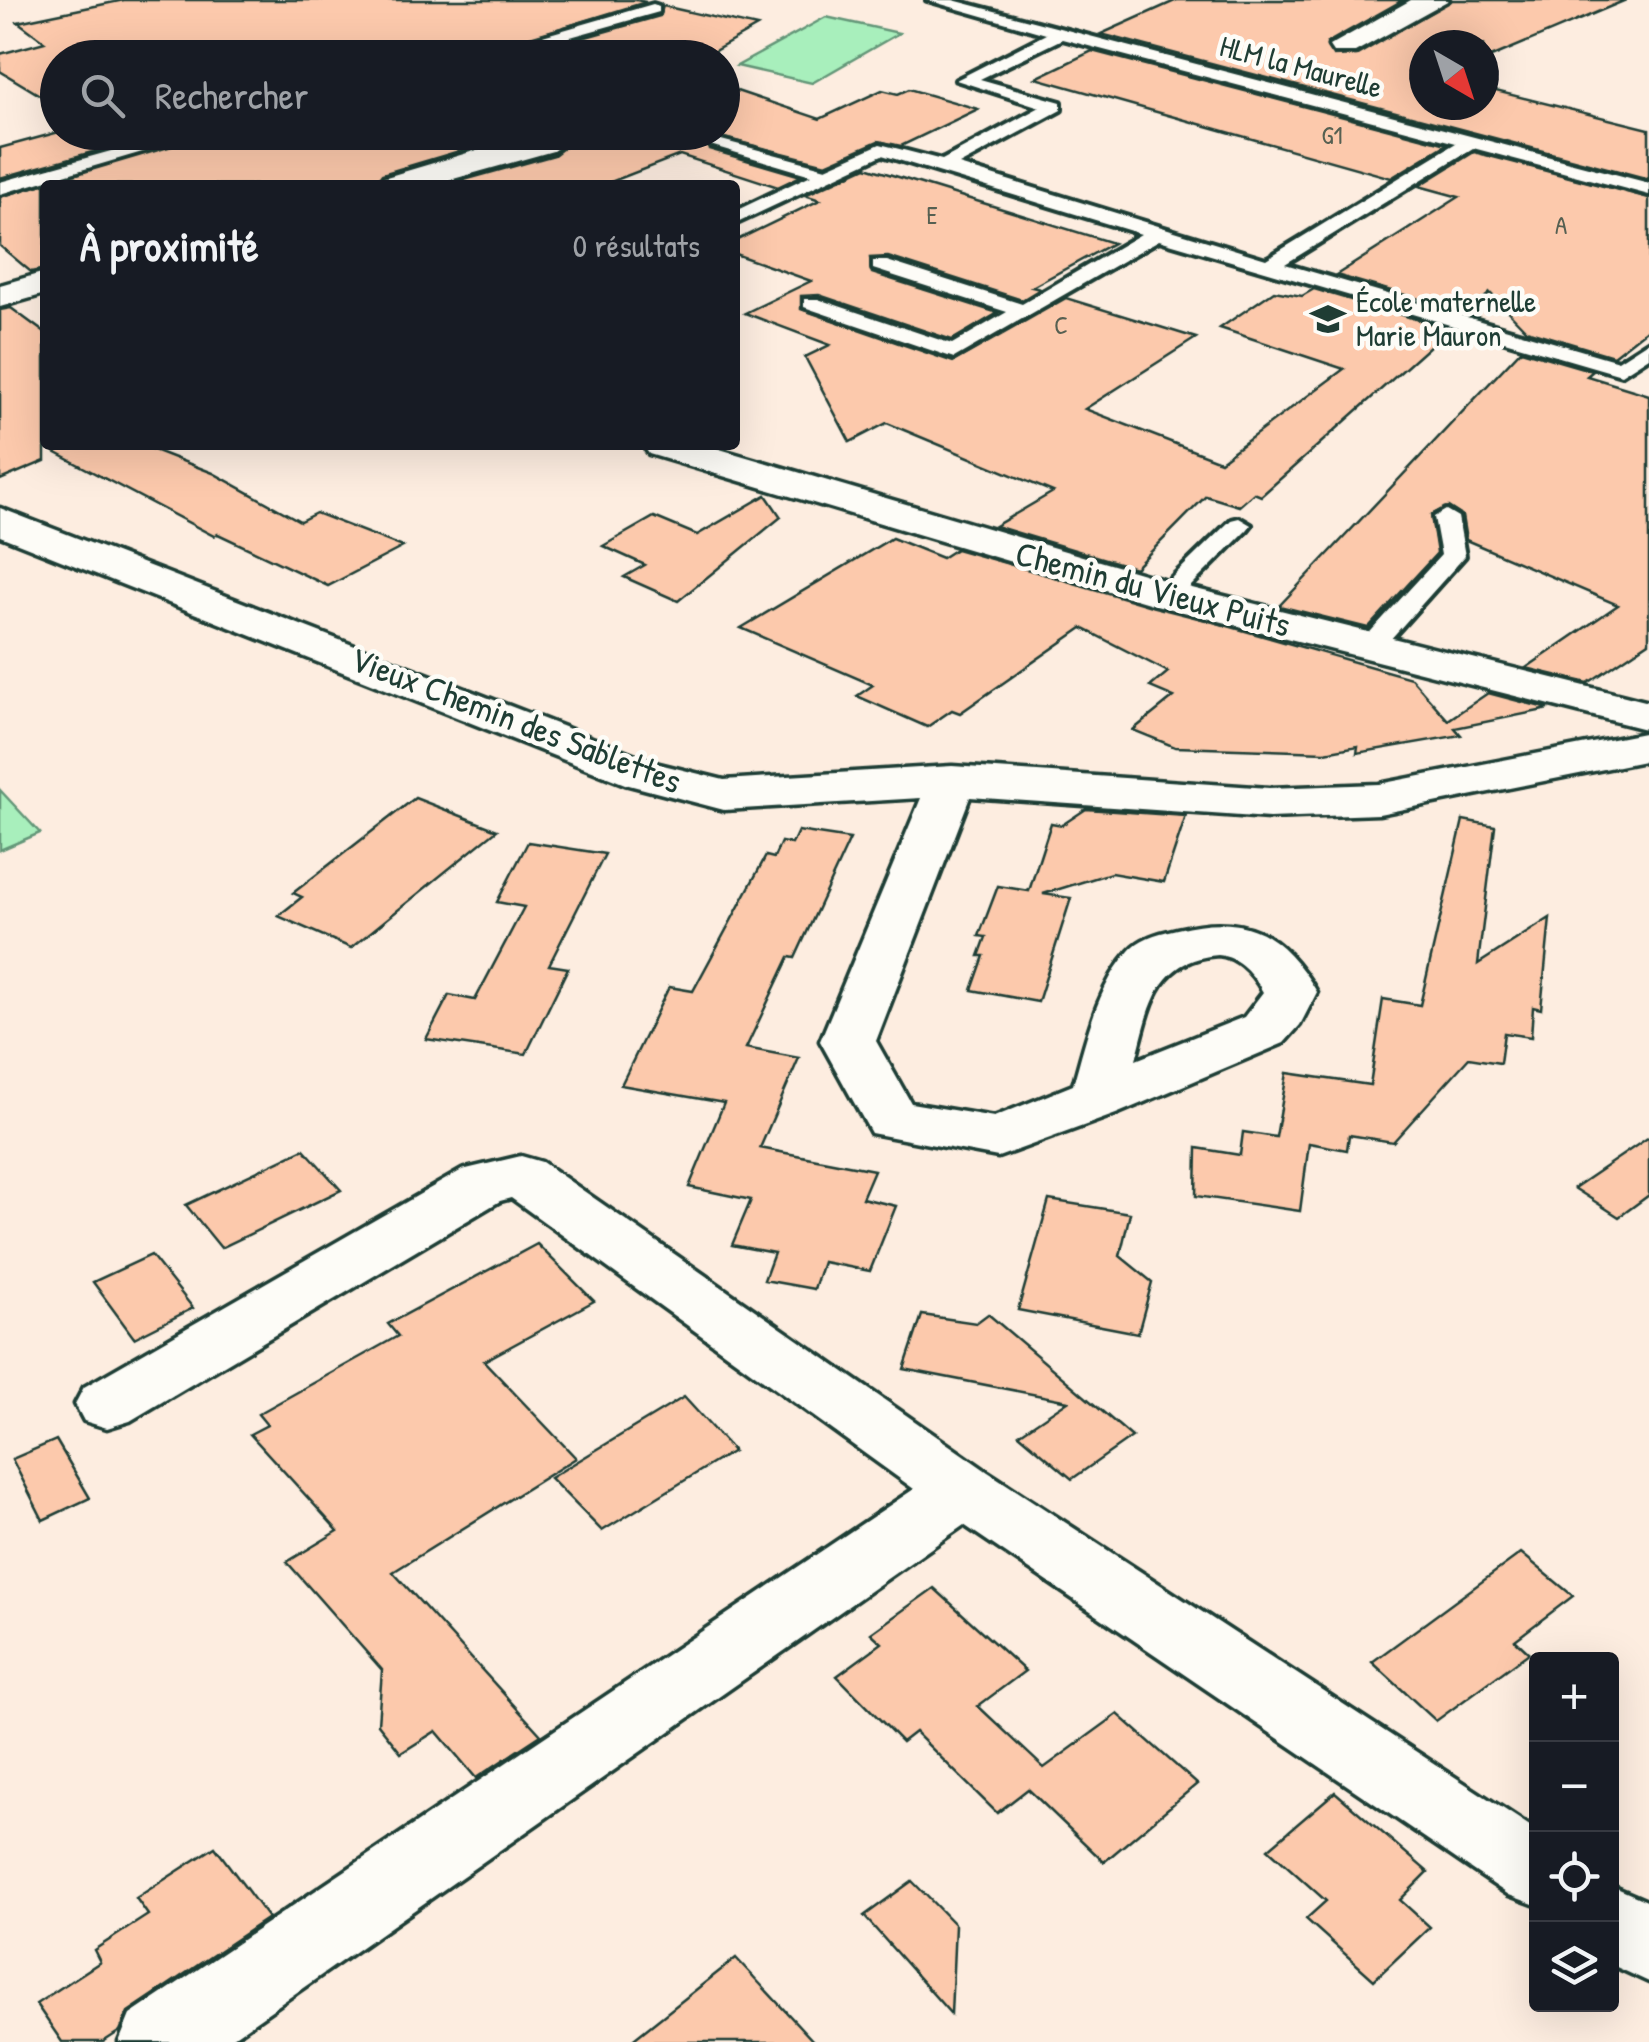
<!DOCTYPE html>
<html lang="fr">
<meta charset="utf-8">
<style>
body{margin:0;font-family:"Patrick Hand",sans-serif;background:#20242c;color:#f1f3f6}
.controls{position:absolute;right:30px;bottom:30px;display:grid;overflow:hidden;border-radius:10px;box-shadow:0 10px 40px #0002}
.controls button{width:90px;height:90px;display:grid;place-items:center;padding:0;border:0;border-bottom:2px solid #363941;background:#171b24;color:#f1f3f6;font:50px sans-serif}
.compass{position:absolute;left:1409px;top:30px;width:90px;height:90px;border-radius:50%;background:#171b24;box-shadow:0 10px 40px #0002;rotate:141deg}
.list{margin:0;padding:0;list-style:none}
h2{display:flex;justify-content:space-between;align-items:center;height:130px;margin:0;padding:0 40px;font-size:42px}
h2 small{font-size:32px;font-weight:400;color:#9ea1a6}
.icon{flex:none;width:55px;height:55px;fill:none;stroke:currentColor;stroke-width:2;stroke-linecap:round;stroke-linejoin:round}
.map{position:relative;flex:none;width:1649px;height:2042px;overflow:hidden}
.search{position:absolute;background:#171b24;box-shadow:0 10px 40px #0002;left:40px;top:40px;width:700px;height:110px;display:flex;align-items:center;gap:25px;box-sizing:border-box;padding:0 35px;border-radius:55px;color:#9ea1a6;font-size:38px}
.panel{position:absolute;background:#171b24;box-shadow:0 10px 40px #0002;left:40px;top:180px;width:700px;height:270px;border-radius:10px}
.map>svg:first-child{display:block}
.green{fill:#a8efbc;stroke:#649678;stroke-width:2.5}
.building{fill:#fcc9ac;stroke:#1f3d34;stroke-width:2.5}
.lines{fill:none;stroke-linecap:round;stroke-linejoin:round}
.service-casing{stroke:#1f3d34;stroke-width:8}
.minor-casing{stroke:#1f3d34;stroke-width:7}
.service{fill:#fdfcf7;fill-rule:evenodd}
.minor{fill:#fdfcf7;fill-rule:evenodd}
.labels{text-anchor:middle;stroke-width:9;stroke-linejoin:round;paint-order:stroke}
.far-number-label{font-size:25px;fill:#566052}
.far-street-label{font-size:30px;fill:#1f3d34;stroke:#fdfcf7}
.far-poi-label{font-size:30px;fill:#1f3d34;stroke:#fdfcf7;text-anchor:start}
.street-label{font-size:35px;fill:#1f3d34;stroke:#fdfcf7}
</style>
<div class="map">
<svg width="1649" height="2042" viewBox="0 0 1649 2042">
<rect width="100%" height="100%" fill="#fdede0"/>
<filter id="ink" filterUnits="userSpaceOnUse"><feTurbulence type="fractalNoise" baseFrequency=".01" numOctaves="2"/><feDisplacementMap in="SourceGraphic" scale="20" xChannelSelector="R" yChannelSelector="G"/><feConvolveMatrix kernelMatrix="1 2 1 2 8 2 1 2 1" color-interpolation-filters="sRGB"/></filter>
<g filter="url(#ink)">
<g class="green">
<polygon points="826,17 899,33 812,83 737,66"/>
<polygon points="0,790 40,833 0,850"/>
</g>
<g class="building">
<polygon points="124,0 636,0 646,2 464,58 58,58 58,106 0,71 0,54 45,42 18,22"/>
<polygon points="1177,0 1403,0 1327,43 1333,56 1357,55 1452,0 1626,0 1484,60 1484,45 1424,45 1424,105 1484,105 1484,88 1649,129 1649,179 1101,34"/>
<polygon points="663,6 757,27 702,58 512,58 660,16"/>
<polygon points="1092,51 1447,144 1391,178 1036,78"/>
<polygon points="722,86 820,119 882,90 898,94 909,89 978,109 901,146 878,141 826,164 708,134 709,149 801,176 778,187 680,155 603,185 446,185 554,155 584,132 722,132"/>
<polygon points="59,132 163,132 0,178 0,148"/>
<polygon points="213,132 523,132 382,174 374,185 45,185 45,269 31,272 0,246 0,197"/>
<polygon points="1474,152 1649,198 1649,328 1613,356 1526,330 1490,293 1467,313 1336,275 1459,197 1419,186"/>
<polygon points="866,167 1113,243 1032,287 1040,289 1022,300 888,257 870,258 872,273 998,313 952,340 819,295 801,296 801,309 953,362 1066,298 1196,338 1085,409 1220,461 1344,369 1220,328 1274,291 1302,296 1314,289 1449,329 1261,496 1254,493 1239,506 1206,496 1135,568 995,526 1053,492 887,423 850,442 805,357 830,345 745,313 811,281 735,254 735,241 820,200 805,195"/>
<polygon points="11,308 45,333 45,445 141,445 213,473 300,521 316,513 403,547 328,586 218,534 214,536 45,447 45,461 0,480 0,310"/>
<polygon points="1521,350 1593,371 1587,376 1649,395 1649,642 1588,683 1526,668 1618,605 1466,540 1462,516 1448,507 1431,515 1437,553 1368,628 1279,606"/>
<polygon points="766,495 781,517 678,601 624,577 645,565 603,546 654,517 697,535"/>
<polygon points="892,538 942,558 956,549 1411,678 1448,720 1488,693 1549,709 1455,728 1461,735 1357,753 1358,746 1325,752 1175,747 1133,730 1174,697 1150,687 1168,672 1082,628 960,713 952,710 927,727 857,696 873,685 741,628"/>
<polygon points="415,798 497,830 351,948 278,916 302,897 293,893"/>
<polygon points="1086,809 1186,816 1164,882 1111,873 1043,894 1071,898 1038,1002 972,990 984,956 979,956 986,937 979,936 998,886 1029,891 1051,823 1062,825"/>
<polygon points="1463,820 1495,826 1478,964 1550,918 1541,1009 1533,1007 1531,1037 1504,1033 1500,1063 1469,1058 1393,1142 1349,1135 1347,1150 1309,1143 1300,1211 1196,1196 1197,1148 1240,1155 1243,1132 1276,1137 1287,1073 1370,1085 1383,999 1420,1005"/>
<polygon points="798,831 850,839 795,958 789,957 746,1048 799,1058 760,1148 874,1170 862,1198 896,1206 870,1271 823,1262 814,1289 764,1280 774,1253 732,1245 751,1200 689,1187 724,1103 621,1085 669,987 693,991 766,856 774,858 781,842 792,844"/>
<polygon points="528,842 605,854 549,965 568,968 526,1054 426,1039 449,995 475,1000 524,907 497,902"/>
<polygon points="1649,1137 1649,1195 1619,1217 1574,1188"/>
<polygon points="304,1149 341,1190 221,1248 186,1205"/>
<polygon points="1049,1200 1130,1213 1120,1256 1152,1282 1138,1333 1018,1310"/>
<polygon points="537,1244 594,1301 484,1361 576,1458 393,1572 541,1735 476,1778 436,1731 401,1753 378,1724 382,1670 287,1562 338,1531 250,1434 267,1425 258,1414 398,1336 388,1324"/>
<polygon points="151,1255 193,1308 134,1338 93,1282"/>
<polygon points="988,1314 1096,1406 1132,1437 1072,1479 1019,1434 1068,1401 904,1369 922,1315 976,1323"/>
<polygon points="684,1397 733,1451 602,1531 550,1478"/>
<polygon points="56,1440 90,1498 43,1520 12,1459"/>
<polygon points="1521,1553 1573,1596 1515,1640 1529,1653 1436,1721 1372,1662"/>
<polygon points="934,1588 1025,1671 978,1706 1044,1768 1118,1714 1197,1784 1104,1862 1028,1789 997,1813 915,1732 902,1742 837,1676 882,1643 871,1633"/>
<polygon points="1335,1792 1428,1872 1400,1900 1430,1927 1374,1980 1306,1919 1326,1901 1268,1849"/>
<polygon points="215,1847 268,1918 128,2012 120,2031 103,2042 62,2042 36,2004 100,1962 94,1950 148,1915 136,1898"/>
<polygon points="912,1881 955,1925 951,2014 864,1916"/>
<polygon points="736,1958 814,2042 630,2042"/>
</g>
<g class="lines">
<defs>
<g id="service">
<path d="M 927,0 L 953,0 L 1649,183 L 1649,195 L 1473,148 L 1285,264 L 1618,361 L 1649,341 L 1649,357 L 1621,375 L 1159,240 L 954,358 L 804,307 L 804,299 L 818,299 L 952,344 L 1007,312 L 873,269 L 873,261 L 887,261 L 1022,304 L 1141,234 L 882,155 L 735,224 L 735,211 L 811,175 L 710,145 L 710,137 L 826,168 L 880,144 L 942,160 L 1040,107 L 956,80 L 1046,34 ZM 1062,39 L 1456,143 L 1266,259 L 959,165 L 1061,110 L 1061,102 L 980,79 Z"/>
<polygon points="653,4 659,6 659,12 496,58 467,58"/>
<polygon points="179,132 210,132 0,194 0,182"/>
<polygon points="1446,510 1458,517 1465,556 1379,652 1361,652 1358,647 1361,642 1441,555 1434,517"/>
<polygon points="1239,518 1251,525 1247,530 1177,600 1159,600 1156,595 1159,590 1231,520"/>
</g>
<g id="minor">
<polygon points="1411,0 1449,0 1355,52 1333,52 1329,46"/>
<polygon points="538,132 580,132 553,151 432,185 378,185 383,178"/>
<polygon points="45,272 45,294 0,307 0,285"/>
<polygon points="643,445 706,445 1184,586 1649,702 1649,730 1152,604 649,454"/>
<path d="M 0,508 L 659,764 L 724,780 L 952,766 L 1269,788 L 1379,784 L 1649,732 L 1649,760 L 1379,814 L 1269,818 L 970,797 L 876,1041 L 911,1103 L 994,1117 L 1073,1085 C 1086,1040 1097,987 1129,951 C 1141,937 1160,933 1177,929 C 1246,912 1282,933 1317,992 L 1300,1025 L 1284,1043 L 1116,1114 L 998,1157 L 871,1133 L 820,1041 L 921,798 L 724,810 L 625,784 L 0,536 ZM 1218,955 C 1239,957 1253,974 1263,992 L 1244,1017 L 1136,1060 C 1150,1008 1155,960 1218,955 Z"/>
<polygon points="521,1156 542,1162 988,1472 1536,1830 1536,1905 1509,1895 964,1525 226,2042 119,2042 130,2015 914,1489 511,1198 500,1201 130,1421 107,1428 84,1421 75,1404 84,1387 462,1170"/>
<polygon points="1612,1886 1649,1902 1649,1982 1612,1965"/>
</g>
</defs>
<use href="#service" class="service-casing"/>
<use href="#minor" class="minor-casing"/>
<use href="#service" class="service"/>
<use href="#minor" class="minor"/>
</g>
</g>
<defs>
<symbol id="school-bare" viewBox="-9 -9 18 18"><path d="M0-5L7-2L0 1L-7-2ZM-4 1L0 2.5L4 1V4Q0 6-4 4Z" fill="#1f3d34" stroke="#fdfcf7" stroke-width="2.5" paint-order="stroke"/></symbol>
</defs>
<g fill-rule="evenodd">
<use href="#school-bare" x="1303" y="294" width="50" height="50"/>
</g>
<g class="labels">
<g class="far-number-label">
<text x="1332" y="144">G1</text>
<text x="932" y="224">E</text>
<text x="1561" y="234">A</text>
<text x="1061" y="334">C</text>
</g>
<g class="far-street-label">
<text transform="translate(1301 67) rotate(15)" y="10">HLM la Maurelle</text>
</g>
<g class="far-poi-label">
<text x="1356" y="312">École maternelle<tspan x="1356" dy="34">Marie Mauron</tspan></text>
</g>
<g class="street-label">
<text transform="translate(1153 589) rotate(15)" y="12">Chemin du Vieux Puits</text>
<text transform="translate(516 720) rotate(21)" y="12">Vieux Chemin des Sablettes</text>
</g>
</g>
</svg>
<div class="controls">
<button>+</button>
<button>−</button>
<button><svg class="icon" aria-label="locate" viewBox="0 0 24 24"><circle cx="12" cy="12" r="6"/><path d="M12 2v4M12 18v4M2 12h4M18 12h4"/></svg></button>
<button><svg class="icon" aria-label="layers" viewBox="0 0 24 24"><path d="M12 4l9 5-9 5-9-5zM3 14l9 5 9-5"/></svg></button>
</div>
<svg class="compass" viewBox="-18 -18 36 36"><path d="M0-13l5 13h-10z" fill="#e53935"/><path d="M0 13l5-13h-10z" fill="#9ea1a6"/></svg>
<div class="search"><svg class="icon" aria-label="search" viewBox="0 0 24 24"><circle cx="10" cy="10" r="6"/><path d="M15 15l6 6"/></svg>Rechercher</div>
<section class="panel">
<h2>À proximité<small>0 résultats</small></h2>
<ul class="list">
</ul>
</section>
</div>
